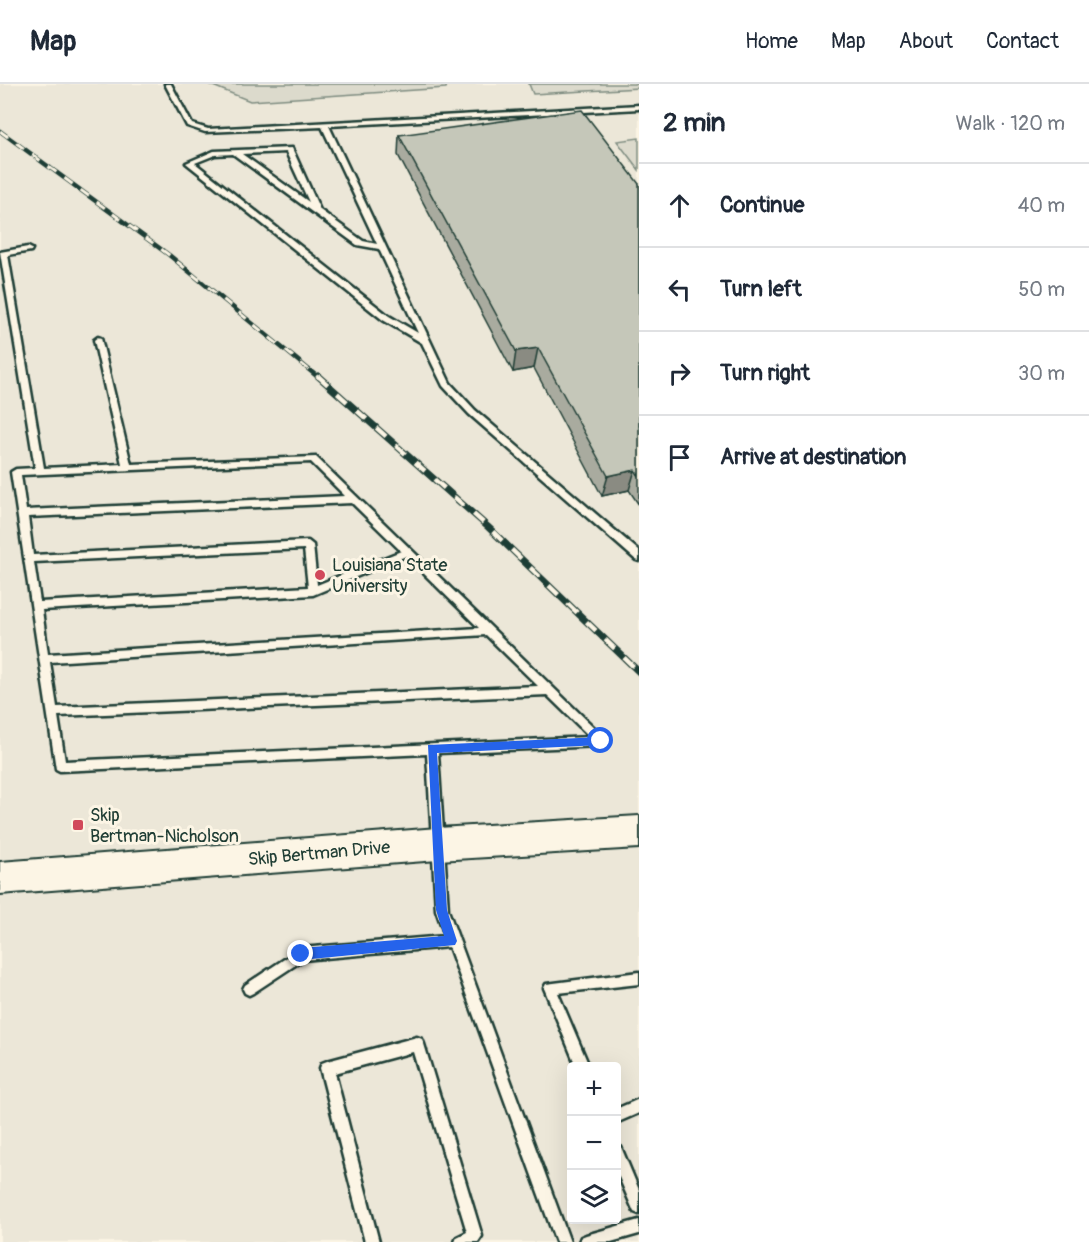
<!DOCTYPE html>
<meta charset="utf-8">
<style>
body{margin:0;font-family:Pangolin,sans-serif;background:#f6f6f7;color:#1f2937}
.controls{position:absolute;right:18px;bottom:18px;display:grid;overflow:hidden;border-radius:6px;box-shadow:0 6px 24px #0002}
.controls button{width:54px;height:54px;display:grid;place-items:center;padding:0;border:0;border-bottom:2px solid #e0e1e3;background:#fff;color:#1f2937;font:30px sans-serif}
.stop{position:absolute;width:18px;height:18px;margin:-14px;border:4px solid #2563eb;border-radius:50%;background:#fff}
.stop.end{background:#2563eb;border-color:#fff;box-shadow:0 2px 6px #0008}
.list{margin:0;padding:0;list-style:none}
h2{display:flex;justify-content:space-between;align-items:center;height:78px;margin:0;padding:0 24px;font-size:26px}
h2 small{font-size:20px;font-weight:400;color:#747a83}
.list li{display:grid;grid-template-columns:39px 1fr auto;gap:18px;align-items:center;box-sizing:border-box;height:84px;padding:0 24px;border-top:2px solid #e0e1e3}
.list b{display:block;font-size:22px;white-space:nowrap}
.list em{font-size:20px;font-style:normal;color:#747a83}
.icon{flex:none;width:33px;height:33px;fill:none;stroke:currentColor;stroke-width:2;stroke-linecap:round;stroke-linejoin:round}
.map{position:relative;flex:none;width:639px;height:1158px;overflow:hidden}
header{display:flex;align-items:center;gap:36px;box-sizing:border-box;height:84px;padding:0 30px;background:#fff;border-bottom:2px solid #e0e1e3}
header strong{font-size:28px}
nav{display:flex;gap:33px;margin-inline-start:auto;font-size:21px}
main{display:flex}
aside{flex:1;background:#fff}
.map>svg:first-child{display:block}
.built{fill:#ece7d8;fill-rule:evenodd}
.green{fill:#dcdacc;stroke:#7e8c80;stroke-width:1.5}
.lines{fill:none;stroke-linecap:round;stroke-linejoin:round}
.lane-casing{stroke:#1f3d34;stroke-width:5}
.secondary-casing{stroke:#1f3d34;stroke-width:4}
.lane{fill:#fcf5e5;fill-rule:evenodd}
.secondary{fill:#fcf5e5;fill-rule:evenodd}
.rail-far1-casing{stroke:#1f3d34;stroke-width:4.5}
.rail-casing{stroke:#1f3d34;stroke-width:7}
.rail-far1{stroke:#fcf5e5;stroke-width:3;stroke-dasharray:10;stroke-linecap:butt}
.rail{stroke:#fcf5e5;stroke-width:4.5;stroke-dasharray:13;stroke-linecap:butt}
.wall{fill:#a9ab9f;stroke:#1f3d34;stroke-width:1.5}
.shaded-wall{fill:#8a8b82;stroke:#1f3d34;stroke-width:1.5}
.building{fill:#c5c7b9;stroke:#1f3d34;stroke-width:1.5}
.route{fill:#2563eb}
.poi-dot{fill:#d1495b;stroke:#fcf5e5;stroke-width:2}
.labels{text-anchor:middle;stroke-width:6;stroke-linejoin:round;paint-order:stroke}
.poi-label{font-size:18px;fill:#1f3d34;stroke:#fcf5e5;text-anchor:start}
.street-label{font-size:18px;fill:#1f3d34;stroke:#fcf5e5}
</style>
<header>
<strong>Map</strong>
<nav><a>Home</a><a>Map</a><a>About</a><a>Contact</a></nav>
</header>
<main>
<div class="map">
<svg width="639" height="1158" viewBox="0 0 639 1158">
<rect width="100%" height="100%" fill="#fcf5e5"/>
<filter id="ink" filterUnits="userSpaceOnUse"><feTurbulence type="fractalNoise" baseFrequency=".0167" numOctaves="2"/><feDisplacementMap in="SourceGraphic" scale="12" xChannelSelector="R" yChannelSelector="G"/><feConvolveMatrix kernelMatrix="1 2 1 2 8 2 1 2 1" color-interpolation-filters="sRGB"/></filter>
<g filter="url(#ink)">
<path class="built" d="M 0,0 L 639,0 L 639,1158 L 0,1158 ZM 572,982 L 616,982 L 616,1136 L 572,1136 Z"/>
<g class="green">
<polygon points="208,0 447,0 446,4 250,17"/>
<polygon points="529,0 639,0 639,4 533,10"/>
<polygon points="639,54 639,86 617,57"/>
</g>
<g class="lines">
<defs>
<g id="lane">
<path d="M 165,0 L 171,0 L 192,40 L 208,45 L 639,21 L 639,25 L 329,42 L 450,299 L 475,326 L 639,467 L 639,477 L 636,476 L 469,330 L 443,302 L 422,259 L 383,236 L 186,79 L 214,67 L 292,64 L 320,126 L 363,157 L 377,160 L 322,43 L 205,48 L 187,42 ZM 286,68 L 309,118 L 242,70 ZM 233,70 L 357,161 L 379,165 L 418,249 L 389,232 L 195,79 L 215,71 Z"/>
<path d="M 28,163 L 32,165 L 31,167 L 8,171 L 44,384 L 122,380 L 94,256 L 98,253 L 101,254 L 131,380 L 316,373 L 605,654 L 607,657 L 605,660 L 601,662 L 438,669 L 448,826 L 570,1158 L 556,1158 L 449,863 L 303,876 L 253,909 L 249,911 L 245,909 L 243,905 L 245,901 L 301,864 L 445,852 L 436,826 L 427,670 L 60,687 L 56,685 L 11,388 L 16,385 L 35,384 L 0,168 ZM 311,378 L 345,412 L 26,426 L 21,391 ZM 352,419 L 401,467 L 317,501 L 313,461 L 308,457 L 33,471 L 28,433 ZM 304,465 L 308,503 L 40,518 L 34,478 ZM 406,472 L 479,544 L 48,570 L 42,526 L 313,511 ZM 486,551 L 538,602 L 57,623 L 50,578 ZM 547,611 L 590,653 L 65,677 L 58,632 Z"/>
<polygon points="639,888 639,900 558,909 589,982 576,982 544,904 546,900"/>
<polygon points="417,953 422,955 424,960 482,1152 478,1158 455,1158 457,1153 467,1148 413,968 335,989 379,1158 365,1158 320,984 322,979 327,977"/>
<polygon points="639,1015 639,1029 616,1039 616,1025"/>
<polygon points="616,1061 621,1063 639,1106 639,1130 634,1128 616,1086"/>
<polygon points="639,1136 639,1150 611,1158 579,1158 581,1153 586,1151"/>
</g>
<polygon id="secondary" points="639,732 639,764 438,776 0,810 0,778 438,744"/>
</defs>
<use href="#lane" class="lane-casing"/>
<use href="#secondary" class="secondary-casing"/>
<use href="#lane" class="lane"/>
<use href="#secondary" class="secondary"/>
<defs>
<polyline id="rail-far1" points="0,47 169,171 319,294"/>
<polyline id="rail" points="318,292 488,443 639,588"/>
</defs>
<use href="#rail-far1" class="rail-far1-casing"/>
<use href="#rail" class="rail-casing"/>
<use href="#rail-far1" class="rail-far1"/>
<use href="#rail" class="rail"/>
</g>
<polygon class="wall" points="399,51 639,100 639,421 629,406 602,412 534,284 513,288 398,71"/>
<g class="shaded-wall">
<polygon points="538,264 534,284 513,288 516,267"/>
<polygon points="635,386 629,406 602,412 608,392"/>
</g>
<polygon class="building" points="582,26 639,100 639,392 635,386 608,392 538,264 516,267 399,51"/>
</g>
<polygon class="route" points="601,653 606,657 601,661 437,669 447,826 457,857 455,861 301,876 297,874 297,866 301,864 444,852 436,826 428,661"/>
<g class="poi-dot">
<circle cx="320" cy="491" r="6"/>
<rect x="72" y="735" width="12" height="12" rx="3"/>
</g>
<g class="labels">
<g class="poi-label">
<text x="332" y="487">Louisiana State<tspan x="332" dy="21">University</tspan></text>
<text x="90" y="737">Skip<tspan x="90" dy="21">Bertman-Nicholson</tspan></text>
</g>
<g class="street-label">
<text transform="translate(319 769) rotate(-5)" y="6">Skip Bertman Drive</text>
</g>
</g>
</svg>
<div class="controls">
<button>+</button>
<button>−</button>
<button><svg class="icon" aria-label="layers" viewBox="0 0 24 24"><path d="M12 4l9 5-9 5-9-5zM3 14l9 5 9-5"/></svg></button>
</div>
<div class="stop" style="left:601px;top:657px"></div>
<div class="stop end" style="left:301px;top:870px"></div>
</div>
<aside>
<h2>2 min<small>Walk · 120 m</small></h2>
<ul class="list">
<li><svg class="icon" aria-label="ahead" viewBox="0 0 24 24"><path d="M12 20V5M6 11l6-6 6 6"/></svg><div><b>Continue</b></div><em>40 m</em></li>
<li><svg class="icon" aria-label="left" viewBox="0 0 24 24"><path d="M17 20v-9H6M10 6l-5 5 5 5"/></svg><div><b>Turn left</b></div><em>50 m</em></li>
<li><svg class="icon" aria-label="right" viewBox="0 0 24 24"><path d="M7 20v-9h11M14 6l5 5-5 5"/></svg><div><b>Turn right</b></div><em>30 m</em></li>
<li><svg class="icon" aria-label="arrive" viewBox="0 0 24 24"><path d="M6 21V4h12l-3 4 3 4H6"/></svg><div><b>Arrive at destination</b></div></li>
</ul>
</aside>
</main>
